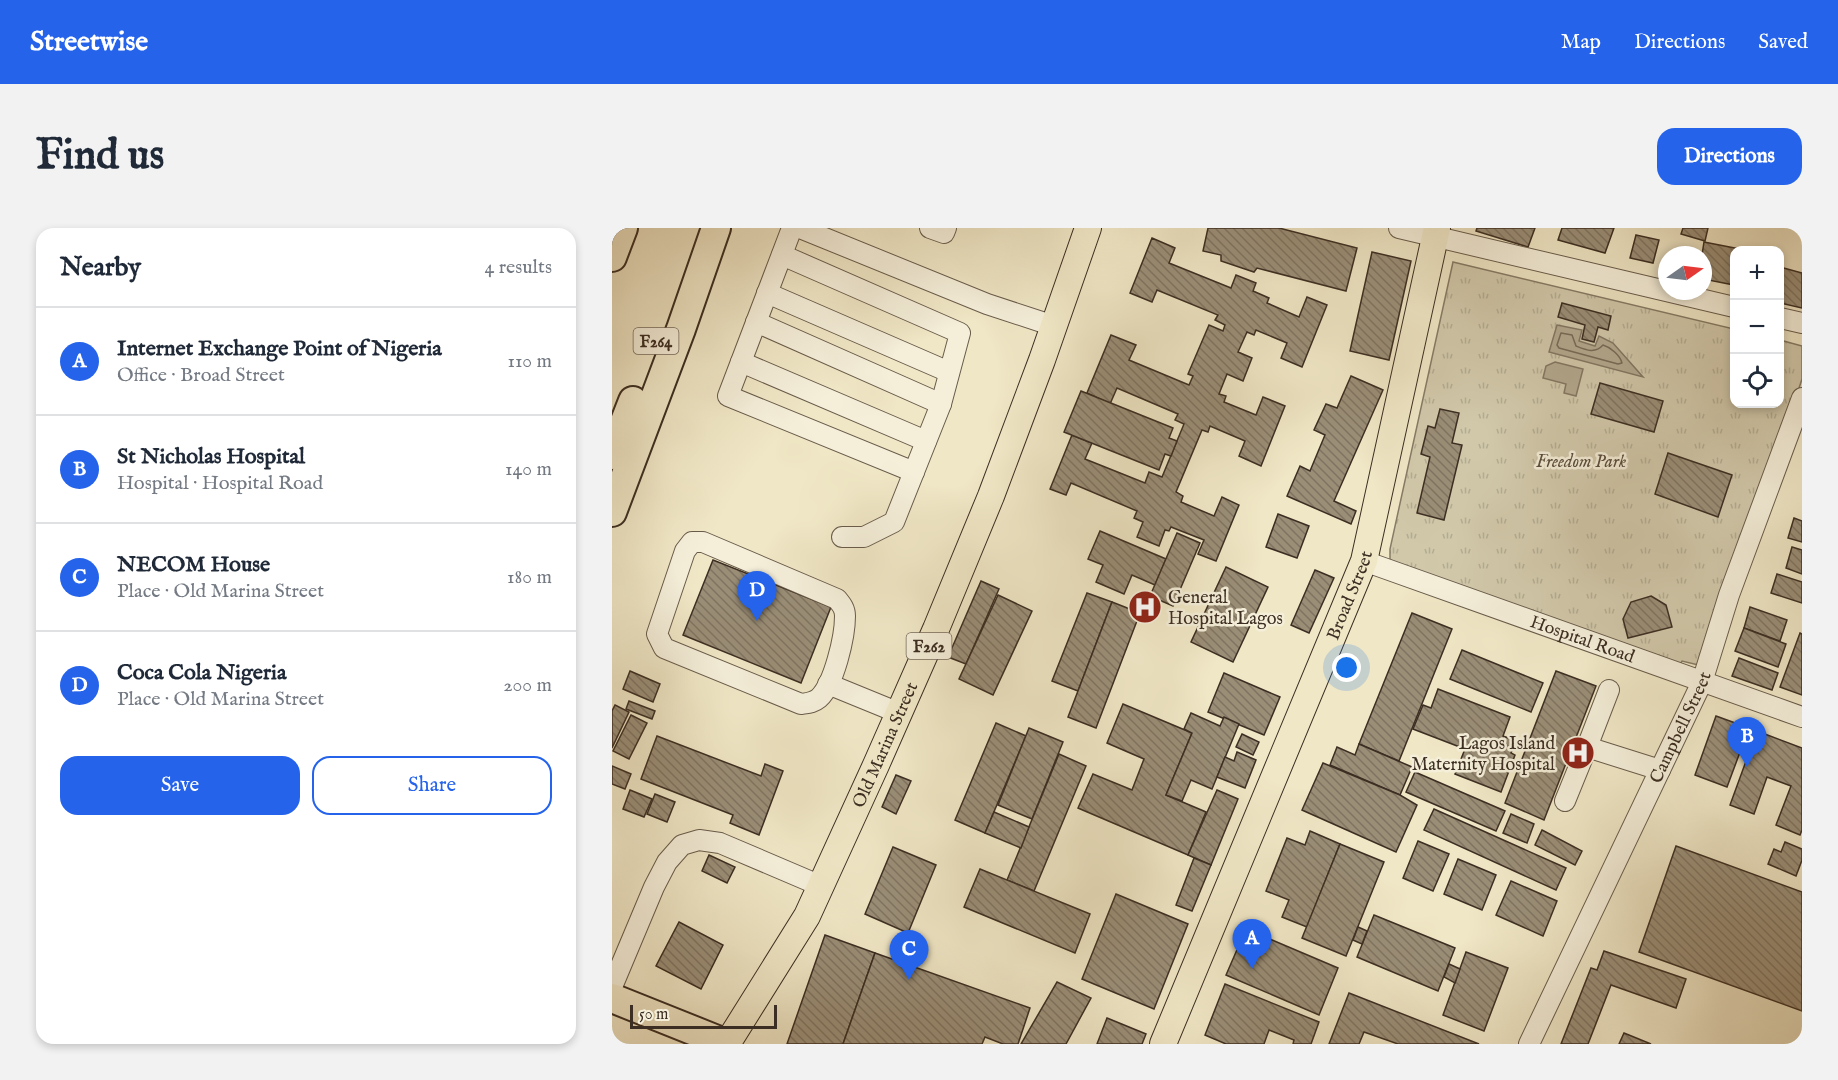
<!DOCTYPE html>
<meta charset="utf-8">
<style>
body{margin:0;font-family:"IM FELL English",serif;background:#f2f2f3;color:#1f2937}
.controls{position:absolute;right:18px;top:18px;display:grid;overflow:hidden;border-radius:12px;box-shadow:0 3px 9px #0003}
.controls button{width:54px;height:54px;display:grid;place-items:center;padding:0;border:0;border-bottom:2px solid #e0e1e3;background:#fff;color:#1f2937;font:30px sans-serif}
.compass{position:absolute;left:1046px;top:18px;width:54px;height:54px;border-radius:50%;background:#fff;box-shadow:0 3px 9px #0003;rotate:76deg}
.scale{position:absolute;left:18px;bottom:15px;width:147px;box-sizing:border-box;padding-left:6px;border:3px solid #3c2e22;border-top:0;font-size:16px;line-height:21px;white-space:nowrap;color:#3c2e22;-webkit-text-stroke:4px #f5efda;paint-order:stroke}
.you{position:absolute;left:735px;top:440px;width:21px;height:21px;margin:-15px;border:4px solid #fff;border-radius:50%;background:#1a73e8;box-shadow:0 0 0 9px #1a73e833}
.badge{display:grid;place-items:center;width:39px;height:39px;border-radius:50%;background:#2563eb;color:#fff;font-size:20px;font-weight:700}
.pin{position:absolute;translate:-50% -50px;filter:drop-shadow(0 2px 3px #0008)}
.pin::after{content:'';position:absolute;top:32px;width:21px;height:18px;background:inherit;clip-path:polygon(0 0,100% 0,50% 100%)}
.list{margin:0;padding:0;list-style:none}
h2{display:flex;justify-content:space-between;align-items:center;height:78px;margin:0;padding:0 24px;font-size:26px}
h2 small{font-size:20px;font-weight:400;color:#747a83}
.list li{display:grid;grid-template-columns:39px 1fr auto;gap:18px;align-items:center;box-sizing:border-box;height:108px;padding:0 24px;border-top:2px solid #e0e1e3}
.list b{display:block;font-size:22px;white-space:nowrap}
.list p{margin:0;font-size:20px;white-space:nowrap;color:#747a83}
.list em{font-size:20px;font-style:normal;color:#747a83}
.actions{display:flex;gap:12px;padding:18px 24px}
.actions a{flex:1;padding:14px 0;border:2px solid #2563eb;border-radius:18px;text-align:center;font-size:21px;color:#2563eb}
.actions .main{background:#2563eb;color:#fff}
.icon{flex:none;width:33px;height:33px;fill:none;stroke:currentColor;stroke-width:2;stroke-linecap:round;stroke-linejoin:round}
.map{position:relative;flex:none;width:1190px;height:816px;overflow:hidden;border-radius:18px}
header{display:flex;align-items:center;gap:36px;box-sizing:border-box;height:84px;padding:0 30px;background:#2563eb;color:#fff}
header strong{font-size:28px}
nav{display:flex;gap:33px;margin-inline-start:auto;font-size:21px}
.intro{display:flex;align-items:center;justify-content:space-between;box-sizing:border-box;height:144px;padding:0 36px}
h1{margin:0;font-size:42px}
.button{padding:15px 27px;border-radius:18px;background:#2563eb;color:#fff;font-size:21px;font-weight:700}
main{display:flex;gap:36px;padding:0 36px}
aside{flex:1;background:#fff;border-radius:18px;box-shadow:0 3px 9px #0003}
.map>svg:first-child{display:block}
.park{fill:url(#park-tufts);stroke:#867b66;stroke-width:1.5}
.water{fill:#b3a88e;stroke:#837763;stroke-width:1.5}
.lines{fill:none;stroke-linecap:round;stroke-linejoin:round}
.shore{stroke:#786b58;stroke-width:1.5}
.building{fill:url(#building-back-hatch);stroke:#3c2e22;stroke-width:1.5}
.minor-casing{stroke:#695c4b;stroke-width:22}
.major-casing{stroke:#3c2e22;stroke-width:28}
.highway-casing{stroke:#3c2e22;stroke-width:32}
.minor{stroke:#f5efda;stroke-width:20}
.major{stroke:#f0e7c6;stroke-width:26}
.highway{stroke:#f0e7c6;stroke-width:28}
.labels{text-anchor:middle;stroke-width:5;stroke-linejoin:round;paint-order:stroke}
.shield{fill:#f5efda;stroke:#746859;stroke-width:1.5}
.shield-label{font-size:16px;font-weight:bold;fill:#3c2e22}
.park-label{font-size:18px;font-style:italic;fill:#5a4d3d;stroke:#f5efda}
.street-label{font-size:18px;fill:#3c2e22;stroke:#f5efda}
.poi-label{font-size:18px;fill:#3c2e22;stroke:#f5efda;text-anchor:start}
</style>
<header>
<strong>Streetwise</strong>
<nav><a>Map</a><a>Directions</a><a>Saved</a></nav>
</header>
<div class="intro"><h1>Find us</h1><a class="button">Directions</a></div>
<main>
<aside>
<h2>Nearby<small>4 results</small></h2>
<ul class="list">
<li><span class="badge">A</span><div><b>Internet Exchange Point of Nigeria</b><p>Office · Broad Street</p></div><em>110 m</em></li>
<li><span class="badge">B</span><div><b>St Nicholas Hospital</b><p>Hospital · Hospital Road</p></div><em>140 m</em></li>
<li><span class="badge">C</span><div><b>NECOM House</b><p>Place · Old Marina Street</p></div><em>180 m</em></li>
<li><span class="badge">D</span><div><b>Coca Cola Nigeria</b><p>Place · Old Marina Street</p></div><em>200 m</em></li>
</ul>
<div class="actions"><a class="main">Save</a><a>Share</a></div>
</aside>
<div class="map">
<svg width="1190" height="816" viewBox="0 0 1190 816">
<defs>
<pattern id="park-tufts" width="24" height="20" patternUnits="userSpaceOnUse" patternTransform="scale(1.5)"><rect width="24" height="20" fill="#d1c8aa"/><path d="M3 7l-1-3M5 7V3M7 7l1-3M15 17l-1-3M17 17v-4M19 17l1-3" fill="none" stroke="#b4ac92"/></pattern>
<pattern id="building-back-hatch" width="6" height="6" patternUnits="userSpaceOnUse" patternTransform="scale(1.5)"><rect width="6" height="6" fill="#9a8e77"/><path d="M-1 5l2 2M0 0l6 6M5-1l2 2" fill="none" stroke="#7f7461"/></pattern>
</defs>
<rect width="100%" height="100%" fill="#f0e7c6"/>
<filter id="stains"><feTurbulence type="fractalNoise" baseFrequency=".00333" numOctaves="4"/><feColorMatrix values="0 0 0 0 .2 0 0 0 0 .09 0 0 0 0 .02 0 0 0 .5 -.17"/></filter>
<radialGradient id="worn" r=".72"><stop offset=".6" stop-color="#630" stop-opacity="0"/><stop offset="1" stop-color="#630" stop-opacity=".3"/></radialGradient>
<polygon class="park" points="841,34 1122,101 1122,176 1168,176 1168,112 1190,118 1190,151 1095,439 1070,433 1065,443 778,332 778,321"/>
<g class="water">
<polygon points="945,97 970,102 967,113 983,118 987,108 1001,115 1031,149 937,124"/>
<polygon points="943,134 971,141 964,168 952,165 954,156 931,150 934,138"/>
</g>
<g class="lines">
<path class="shore" d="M 949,105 L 960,107 L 964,118 C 974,122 983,126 991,117 C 998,119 1008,127 1010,135 L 1006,136 L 947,120 L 945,117 Z"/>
</g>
<g class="building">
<polygon points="596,0 667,0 745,20 734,63 645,40 642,44 609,33 609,27 591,23"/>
<polygon points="865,0 923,0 916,19 864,3"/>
<polygon points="950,0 1002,0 993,25 946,12"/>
<polygon points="1071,0 1096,0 1093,13 1069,6"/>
<polygon points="1024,7 1047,12 1041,35 1018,30"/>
<polygon points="540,10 563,20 557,35 619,60 624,47 644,55 641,63 657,70 655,75 687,89 695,69 715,77 690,139 669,130 675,115 644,102 642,107 635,104 626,124 640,130 631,153 615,146 607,166 614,168 612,174 644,187 651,169 673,178 649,238 627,228 633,213 598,198 596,204 590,202 564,264 571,268 569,274 602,288 610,269 627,277 604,333 586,326 592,312 559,299 557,303 553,302 547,318 525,309 531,294 522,290 525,283 459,255 454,267 438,261 460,207 480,215 473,231 533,255 537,244 550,249 572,196 563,192 566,186 505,160 498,176 475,165 499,107 524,117 517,132 577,157 581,148 576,146 597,97 611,103 613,97 603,92 606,87 545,62 540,74 518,65"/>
<polygon points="1092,14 1133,22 1122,22 1122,57 1091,51 1090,27"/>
<polygon points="760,24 799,33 777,132 738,123"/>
<polygon points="1168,39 1190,45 1190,80 1168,75"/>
<polygon points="950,75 999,88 996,102 986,99 982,114 970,111 973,97 946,89"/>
<polygon points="739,148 771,162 722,273 744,283 739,296 675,268 688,238 698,243 713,207 702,202 714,176 725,180"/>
<polygon points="988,155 1051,173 1042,204 979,186"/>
<polygon points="469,163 561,200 557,210 565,213 559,228 553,226 547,242 452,204"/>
<polygon points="828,181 847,185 840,215 850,217 832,292 805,285 818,229 809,226 816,198 823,200"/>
<polygon points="1056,225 1120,247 1106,289 1043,266"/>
<polygon points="666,286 697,298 685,330 654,319"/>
<polygon points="1182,290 1190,293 1190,314 1176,310"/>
<polygon points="488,303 554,331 543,357 520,347 512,366 484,354 491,337 476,331"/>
<polygon points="565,305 588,315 561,378 538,368"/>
<polygon points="1180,319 1190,322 1190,346 1174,340"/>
<polygon points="101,332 219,379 189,455 71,407"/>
<polygon points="614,339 656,359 621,434 579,414"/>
<polygon points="703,342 722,350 697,405 679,397"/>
<polygon points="1165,346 1190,354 1190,375 1159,365"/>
<polygon points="369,353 387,361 354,436 336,429"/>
<polygon points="475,365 500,374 466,463 440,453"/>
<polygon points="386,367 420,383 381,467 347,451"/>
<polygon points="1039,368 1054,377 1060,399 1016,410 1011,391 1019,374"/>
<polygon points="500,374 528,385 484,500 456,489"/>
<polygon points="1138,379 1175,392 1168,413 1132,400"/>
<polygon points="800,385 840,401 787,533 747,516"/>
<polygon points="1132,400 1174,416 1166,439 1123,423"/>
<polygon points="1188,405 1190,406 1190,467 1168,459"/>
<polygon points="850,422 931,455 919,484 838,451"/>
<polygon points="1127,430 1166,445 1160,462 1120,448"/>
<polygon points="18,443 48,456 41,474 11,461"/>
<polygon points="944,443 984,458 932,592 893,575"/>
<polygon points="612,445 668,469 652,507 596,484"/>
<polygon points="826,461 898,489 891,508 904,513 899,525 903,527 889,564 843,546 853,521 801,501 811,477 819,480"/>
<polygon points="17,473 43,483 40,491 14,481"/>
<polygon points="511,476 580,505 554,567 594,584 576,627 466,580 481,546 520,562 532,531 495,515"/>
<polygon points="3,477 17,484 0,520 0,483"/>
<polygon points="579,485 608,498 612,489 627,496 600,561 579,552 570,573 554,567 580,505 572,501"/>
<polygon points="19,487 35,495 17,531 1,523"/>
<polygon points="1104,488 1137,500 1115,559 1083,547"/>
<polygon points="384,495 414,508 373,605 343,592"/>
<polygon points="417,500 451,514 420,591 386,577"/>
<polygon points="1145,503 1190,520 1190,602 1188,607 1164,597 1179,558 1155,549 1142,586 1118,577"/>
<polygon points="630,506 647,514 641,527 624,519"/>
<polygon points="45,508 149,548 153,536 171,543 147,607 118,595 121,587 29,551"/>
<polygon points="747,516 800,539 788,567 718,537 725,519 743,527"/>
<polygon points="625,524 644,532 633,560 605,549 613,529 622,533"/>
<polygon points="447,526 474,538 422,663 395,652"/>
<polygon points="711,535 788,567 805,577 784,624 690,582"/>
<polygon points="0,538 19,546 13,561 0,556"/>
<polygon points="803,544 893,583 884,603 794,564"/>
<polygon points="284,547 299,553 284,586 270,579"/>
<polygon points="18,562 40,571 32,589 11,581"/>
<polygon points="605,562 626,571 599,637 576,627"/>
<polygon points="43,566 63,574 55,594 35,586"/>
<polygon points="822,581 954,640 944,662 812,602"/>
<polygon points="382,584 417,599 409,620 373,605"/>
<polygon points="899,586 922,596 915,615 891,605"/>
<polygon points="930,602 970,623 963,637 923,617"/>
<polygon points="698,603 728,616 695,699 670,689 677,672 654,663 675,610 693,617"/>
<polygon points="806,613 837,626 821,663 791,650"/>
<polygon points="1173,614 1190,621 1190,632 1184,648 1156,636 1162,621 1169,624"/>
<polygon points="728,616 772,634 734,728 690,710"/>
<polygon points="1064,618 1190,664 1190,783 1027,724"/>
<polygon points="281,619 324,637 296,705 253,686"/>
<polygon points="97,627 123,639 115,655 90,643"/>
<polygon points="582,630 599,637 580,683 564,677"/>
<polygon points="846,631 884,647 870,682 832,666"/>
<polygon points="368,641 478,686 463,725 352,679"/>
<polygon points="899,653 945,673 931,708 884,687"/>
<polygon points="504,666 576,696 542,781 470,751"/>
<polygon points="762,687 843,720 826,763 745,729"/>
<polygon points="67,694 111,717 89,761 44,738"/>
<polygon points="746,699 755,703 750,716 741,712"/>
<polygon points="634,701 726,740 707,787 614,747"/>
<polygon points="213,707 263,725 231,816 175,816"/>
<polygon points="992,723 1074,751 1064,780 999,757 976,816 949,816 979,740 985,742"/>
<polygon points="854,724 896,740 872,803 831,787"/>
<polygon points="263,725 418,780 406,816 391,816 373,809 370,816 231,816"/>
<polygon points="837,736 848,741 843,755 832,749"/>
<polygon points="445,754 479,770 454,816 409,816"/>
<polygon points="613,756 707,794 699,816 681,816 682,812 657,802 652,816 614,816 593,807"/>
<polygon points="737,765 867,816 786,816 752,804 747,816 717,816"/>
<polygon points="495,790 534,806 530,816 485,816"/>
<polygon points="1012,805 1039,816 1007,816"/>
</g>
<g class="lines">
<defs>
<g id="minor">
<polyline points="180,0 116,168 302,244"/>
<polyline points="188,0 375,76 442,98"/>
<polyline points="318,0 332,5 334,0"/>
<polyline points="787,0 1122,79"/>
<polyline points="170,27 348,105 329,176 282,294 252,309 230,309"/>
<polyline points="155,65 337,144"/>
<polyline points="1168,90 1190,95"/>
<polyline points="144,94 329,176"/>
<polyline points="129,134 314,213"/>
<path d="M 80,314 L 91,314 L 225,371 C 230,377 233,381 233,388 C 233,409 222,456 207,470 C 201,475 196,475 189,476 L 52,420 L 45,406 L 73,323 Z"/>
<path id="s1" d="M 752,333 L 1190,489"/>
<polyline points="216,456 287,485"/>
<polyline points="997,462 975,519 1048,542"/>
<polyline points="953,573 975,519"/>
<polyline points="0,759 42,659 55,634 70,617 87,612 108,615 209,658"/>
<path id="s2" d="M 917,816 L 1090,454 L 1117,367 L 1190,170"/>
</g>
<g id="major">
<path id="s3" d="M 115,816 L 195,688 L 264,537 L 324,401 L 379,268 L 430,132 L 476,0"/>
<path id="s4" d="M 551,816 L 752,333 L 825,0"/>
</g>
<g id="highway">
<polyline points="0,29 11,0"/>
<polyline points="0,227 21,173"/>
<polyline points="0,284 69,101 104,0"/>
<polyline points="0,770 115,816"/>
</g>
</defs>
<use href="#minor" class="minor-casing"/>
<use href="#major" class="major-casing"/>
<use href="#highway" class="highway-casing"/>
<use href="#minor" class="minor"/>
<use href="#major" class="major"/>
<use href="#highway" class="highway"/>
</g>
<defs>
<symbol id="hospital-disc" viewBox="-11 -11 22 22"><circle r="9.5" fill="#8f2418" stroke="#f5efda"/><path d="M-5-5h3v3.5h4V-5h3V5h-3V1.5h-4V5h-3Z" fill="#fff"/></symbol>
</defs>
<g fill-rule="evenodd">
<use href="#hospital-disc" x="514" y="360" width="38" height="38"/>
<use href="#hospital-disc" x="947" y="506" width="38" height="38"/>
</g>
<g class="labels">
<g class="shield">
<rect x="21.5" y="100" width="45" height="26" rx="4.5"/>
<rect x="294.5" y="405" width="45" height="26" rx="4.5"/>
</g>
<g class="shield-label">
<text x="44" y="119">F264</text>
<text x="317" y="424">F262</text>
</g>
<g class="park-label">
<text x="969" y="239">Freedom Park</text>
</g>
<g class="street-label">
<text dy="6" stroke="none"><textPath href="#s4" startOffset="486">Broad Street</textPath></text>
<text dy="6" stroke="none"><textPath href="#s1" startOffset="232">Hospital Road</textPath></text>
<text dy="6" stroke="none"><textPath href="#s2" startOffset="351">Campbell Street</textPath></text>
<text dy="6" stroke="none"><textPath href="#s3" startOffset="339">Old Marina Street</textPath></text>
</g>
<g class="poi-label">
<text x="556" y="375">General<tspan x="556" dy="21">Hospital Lagos</tspan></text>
<text x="943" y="521" text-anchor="end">Lagos Island<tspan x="943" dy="21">Maternity Hospital</tspan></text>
</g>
</g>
<rect width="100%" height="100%" filter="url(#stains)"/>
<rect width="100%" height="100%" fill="url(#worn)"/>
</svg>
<div class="controls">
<button>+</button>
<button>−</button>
<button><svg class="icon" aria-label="locate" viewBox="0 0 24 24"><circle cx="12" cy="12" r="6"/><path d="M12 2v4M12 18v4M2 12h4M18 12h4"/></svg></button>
</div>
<svg class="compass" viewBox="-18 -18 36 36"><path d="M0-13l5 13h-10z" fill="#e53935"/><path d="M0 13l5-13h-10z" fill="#747a83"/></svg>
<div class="scale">50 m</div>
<div class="you"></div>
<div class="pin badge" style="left:640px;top:741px">A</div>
<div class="pin badge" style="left:1135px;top:539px">B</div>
<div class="pin badge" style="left:297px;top:752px">C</div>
<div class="pin badge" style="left:145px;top:393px">D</div>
</div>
</main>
